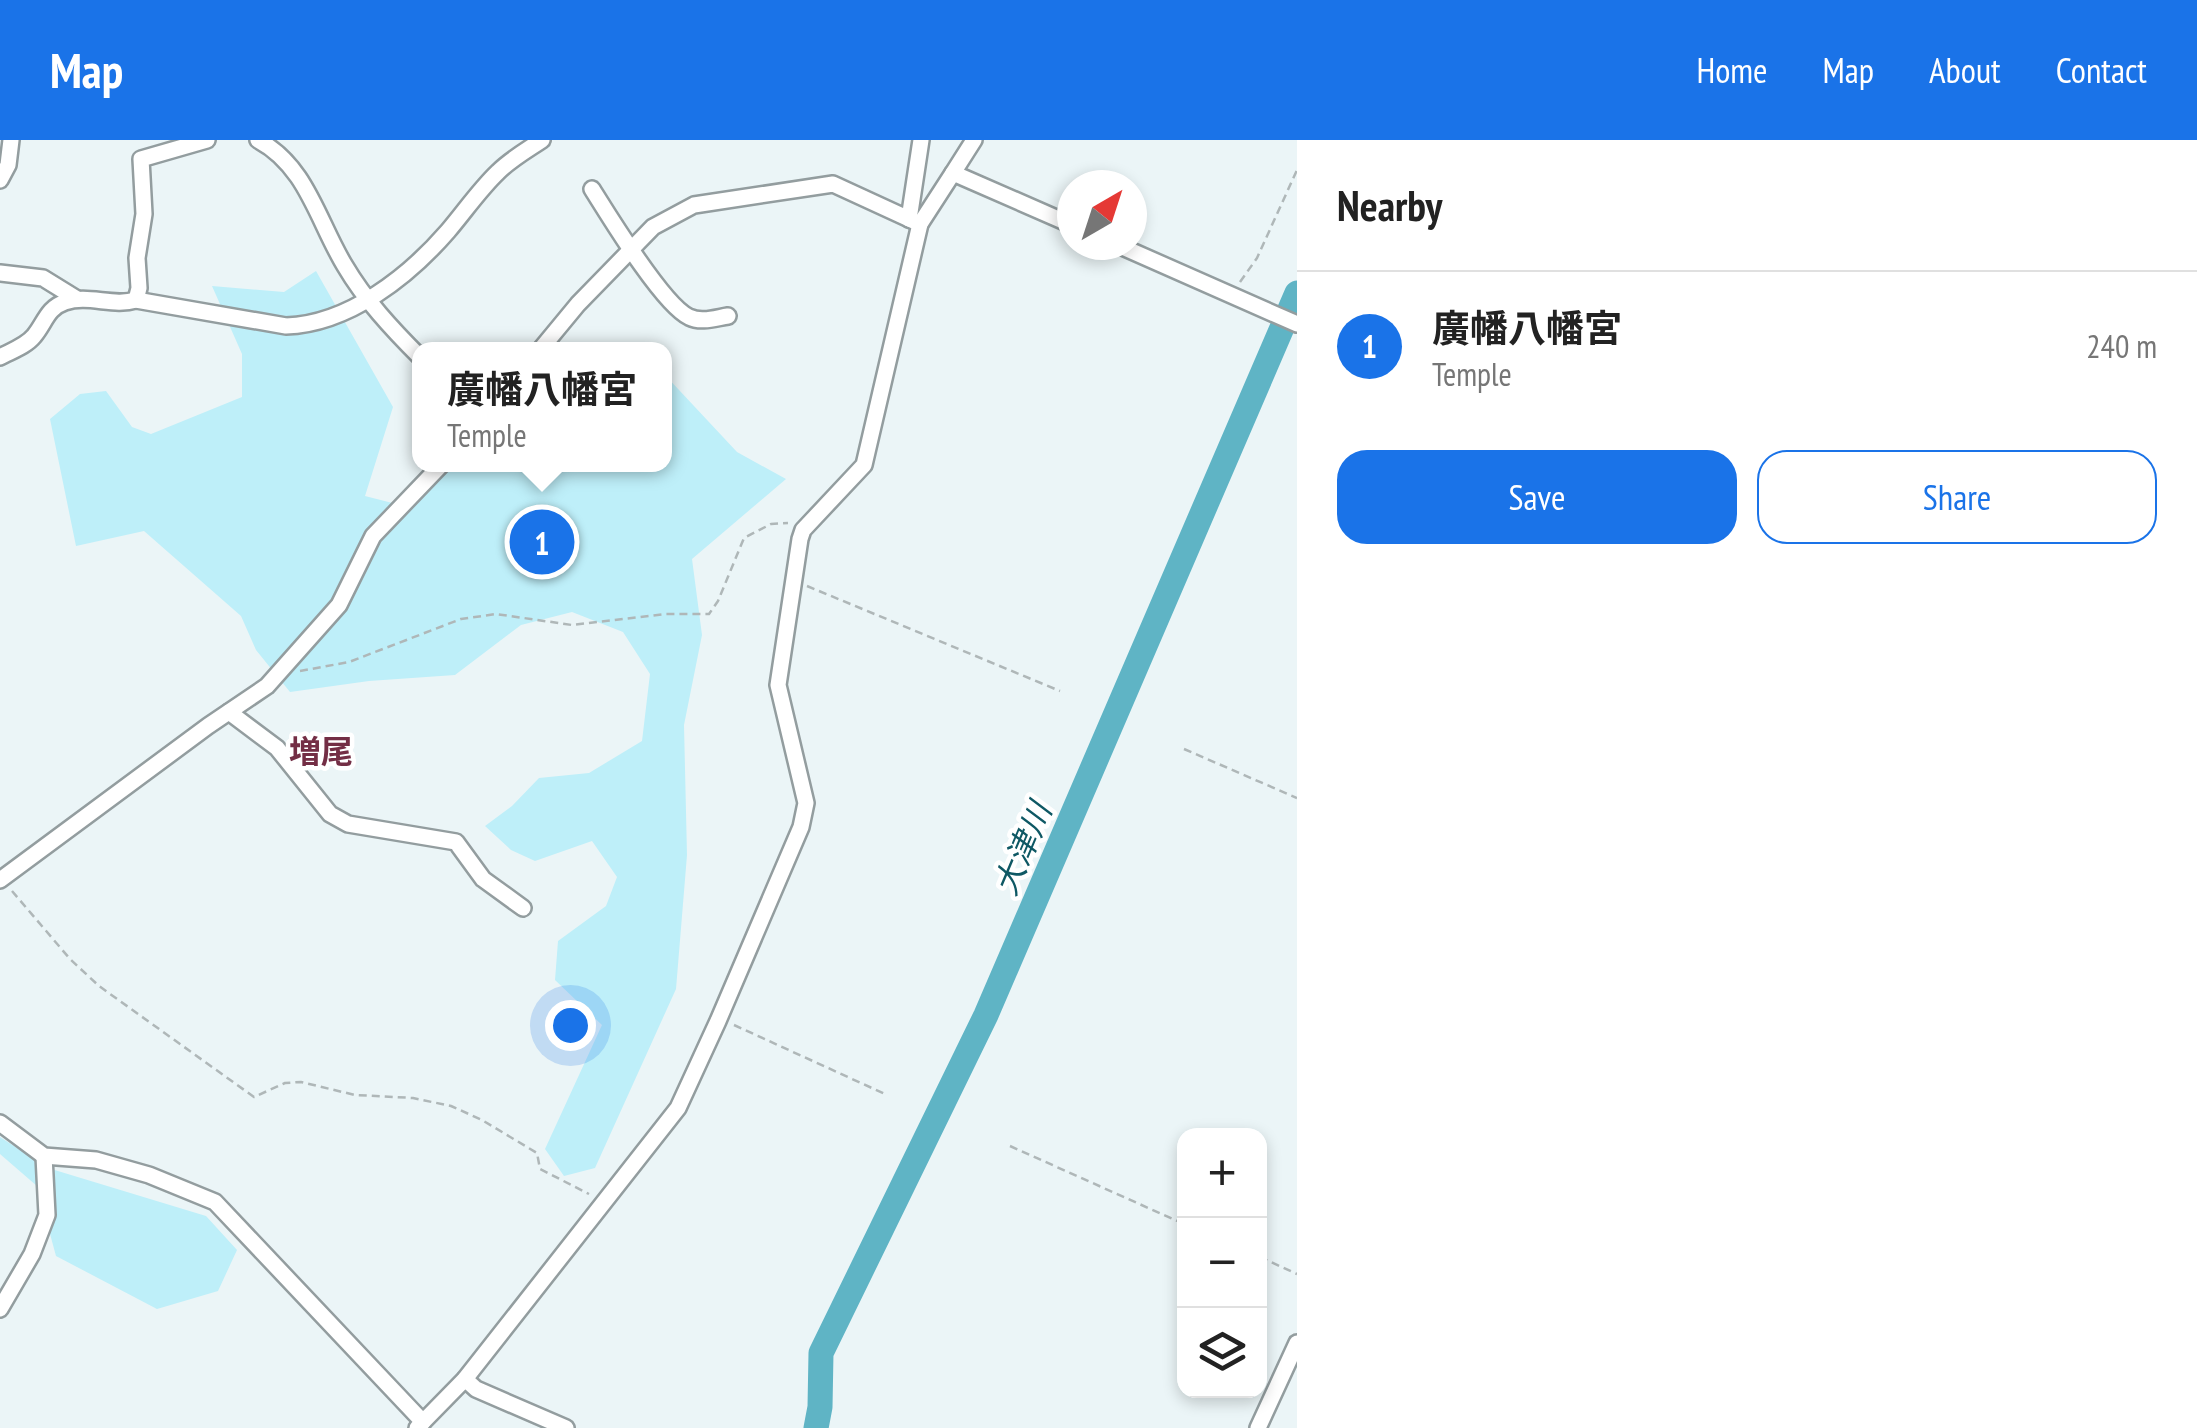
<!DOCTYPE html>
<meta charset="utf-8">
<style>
body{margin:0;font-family:"PT Sans Narrow","Noto Sans JP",sans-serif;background:#f2f2f2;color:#222}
.controls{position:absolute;right:30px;bottom:30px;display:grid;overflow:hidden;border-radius:20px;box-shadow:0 5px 15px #0003}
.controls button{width:90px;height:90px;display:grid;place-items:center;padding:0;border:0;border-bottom:2px solid #e0e0e0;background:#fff;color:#222;font:50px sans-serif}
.compass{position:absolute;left:1057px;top:30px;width:90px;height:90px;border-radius:50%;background:#fff;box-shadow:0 5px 15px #0003;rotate:39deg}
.you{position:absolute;left:570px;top:885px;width:35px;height:35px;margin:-25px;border:8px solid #fff;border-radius:50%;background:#1a73e8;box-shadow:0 0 0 15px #1a73e833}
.badge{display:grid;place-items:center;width:65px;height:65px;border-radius:50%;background:#1a73e8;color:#fff;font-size:32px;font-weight:700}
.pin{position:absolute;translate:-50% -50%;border:5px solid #fff;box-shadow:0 2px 10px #0006}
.popup{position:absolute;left:412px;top:202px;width:260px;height:130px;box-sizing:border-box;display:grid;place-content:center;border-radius:20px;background:#fff;filter:drop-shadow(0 2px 8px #0005);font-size:32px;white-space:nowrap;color:#767676}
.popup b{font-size:38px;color:#222}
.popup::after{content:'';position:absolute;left:50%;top:100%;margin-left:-20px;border:20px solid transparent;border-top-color:#fff}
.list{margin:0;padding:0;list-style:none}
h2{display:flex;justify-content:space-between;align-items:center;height:130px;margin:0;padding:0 40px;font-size:42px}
h2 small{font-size:32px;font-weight:400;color:#767676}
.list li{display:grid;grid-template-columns:65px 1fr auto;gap:30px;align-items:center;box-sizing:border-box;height:150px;padding:0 40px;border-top:2px solid #e0e0e0}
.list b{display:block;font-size:38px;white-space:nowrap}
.list p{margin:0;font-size:32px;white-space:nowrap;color:#767676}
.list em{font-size:32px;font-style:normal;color:#767676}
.actions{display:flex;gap:20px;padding:30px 40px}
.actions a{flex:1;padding:22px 0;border:2px solid #1a73e8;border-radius:30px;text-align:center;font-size:35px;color:#1a73e8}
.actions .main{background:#1a73e8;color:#fff}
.icon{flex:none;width:55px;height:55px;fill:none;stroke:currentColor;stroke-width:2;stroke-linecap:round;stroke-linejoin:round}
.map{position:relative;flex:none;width:1297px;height:1288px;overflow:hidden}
header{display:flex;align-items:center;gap:60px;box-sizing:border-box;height:140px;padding:0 50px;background:#1a73e8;color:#fff}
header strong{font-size:48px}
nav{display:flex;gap:55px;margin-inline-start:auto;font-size:35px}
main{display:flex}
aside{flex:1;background:#fff}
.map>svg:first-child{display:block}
.green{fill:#beeff9}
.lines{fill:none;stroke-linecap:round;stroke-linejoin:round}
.river{stroke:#5fb4c5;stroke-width:25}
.minor-casing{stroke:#939d9f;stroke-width:20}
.path{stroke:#afb7b8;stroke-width:2.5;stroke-dasharray:8 5;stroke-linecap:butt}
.minor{stroke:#fff;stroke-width:15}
.labels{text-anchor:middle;stroke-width:9;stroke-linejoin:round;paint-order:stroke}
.neighbourhood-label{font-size:32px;font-weight:bold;fill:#732e45;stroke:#fff}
.water-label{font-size:32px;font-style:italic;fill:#0e5864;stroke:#fff}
</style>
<header>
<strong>Map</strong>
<nav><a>Home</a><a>Map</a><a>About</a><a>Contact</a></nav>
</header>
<main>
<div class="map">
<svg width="1297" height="1288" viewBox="0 0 1297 1288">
<rect width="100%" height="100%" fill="#ebf5f7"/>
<g class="green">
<polygon points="316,131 393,267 365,356 408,367 450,325 664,324 665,235 737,312 786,339 692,419 702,495 684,585 687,715 676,849 595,1028 564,1036 545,1009 602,885 555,840 558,801 606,766 617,737 592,701 535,721 511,710 485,686 512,666 539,638 589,633 642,601 650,534 623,492 572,472 521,485 455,535 369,541 290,552 256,510 241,476 144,391 76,406 50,279 80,254 106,251 132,287 151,294 242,257 242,214 212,146 284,152"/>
<polygon points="0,997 48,1028 206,1076 237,1110 218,1151 157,1169 56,1116 37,1046 0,1014"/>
</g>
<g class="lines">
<polyline class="river" points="816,1288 820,1267 821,1213 986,875 1297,153"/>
<defs>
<g id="minor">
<path d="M 258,0 C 307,26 318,82 345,126 C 365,160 392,189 420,217"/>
<polyline points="974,0 953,33 1072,85"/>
<polyline points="0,40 8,25 11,0"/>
<path d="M 592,49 C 609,76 663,165 689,177 C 701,183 715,178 728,176"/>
<polyline points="909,79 921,0"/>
<polyline points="1118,105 1297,184"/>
<polyline points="0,133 43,138 77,159"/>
<polyline points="136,160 139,148 137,118 144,74 141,19 207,0"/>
<polyline points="540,210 578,164 653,87 694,65 833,44 920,84"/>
<path d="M 0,217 C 11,211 26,206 34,196 C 45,183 47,168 65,162 C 88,154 113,167 136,160 L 286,186 C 349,184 409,136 448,91 C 465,71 480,49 498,32 C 511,19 527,10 542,0"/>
<polyline points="229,572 277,608 330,674 348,684 456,702 483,739 523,768"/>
<polyline points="0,740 208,586 267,546 339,465 373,396 442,324"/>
<polyline points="0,983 44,1016 96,1020 149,1035 215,1062 423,1282"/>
<polyline points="0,1169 32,1114 47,1075 44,1016"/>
<polyline points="465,1239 476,1249 566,1288"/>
<polyline points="417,1288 465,1239 678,968 718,881 801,687 806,663 778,545 800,399 803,390 864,325 920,84 953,33"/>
<polyline points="1258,1288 1297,1203"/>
</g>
</defs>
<use href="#minor" class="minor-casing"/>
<g class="path">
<polyline points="1240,142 1257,118 1297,30"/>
<polyline points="807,446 1060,551"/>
<polyline points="300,531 349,522 461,479 496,474 572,485 666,474 709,474 718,461 744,398 771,384 788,383"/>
<polyline points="1184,609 1297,658"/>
<polyline points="12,751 70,819 99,846 254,957 285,943 301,942 355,955 413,958 451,966 482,980 537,1013 540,1029 589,1054"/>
<polyline points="734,885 885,954"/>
<polyline points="1010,1006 1184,1084"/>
<polyline points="1260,1117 1297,1134"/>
</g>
<use href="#minor" class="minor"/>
</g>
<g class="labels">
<g class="neighbourhood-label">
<text x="321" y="623">増尾</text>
</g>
<g class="water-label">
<text transform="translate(1023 709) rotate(-67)" y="11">大津川</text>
</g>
</g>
</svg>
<div class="controls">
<button>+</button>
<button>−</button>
<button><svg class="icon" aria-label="layers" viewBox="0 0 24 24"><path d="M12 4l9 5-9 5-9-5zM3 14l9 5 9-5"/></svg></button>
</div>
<svg class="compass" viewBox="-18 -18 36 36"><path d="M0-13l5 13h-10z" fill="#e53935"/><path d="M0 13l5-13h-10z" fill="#767676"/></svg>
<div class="you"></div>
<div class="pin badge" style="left:542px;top:402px">1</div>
<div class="popup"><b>廣幡八幡宮</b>Temple</div>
</div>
<aside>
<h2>Nearby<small></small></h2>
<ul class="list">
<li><span class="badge">1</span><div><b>廣幡八幡宮</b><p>Temple</p></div><em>240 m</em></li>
</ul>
<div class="actions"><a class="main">Save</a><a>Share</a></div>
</aside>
</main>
